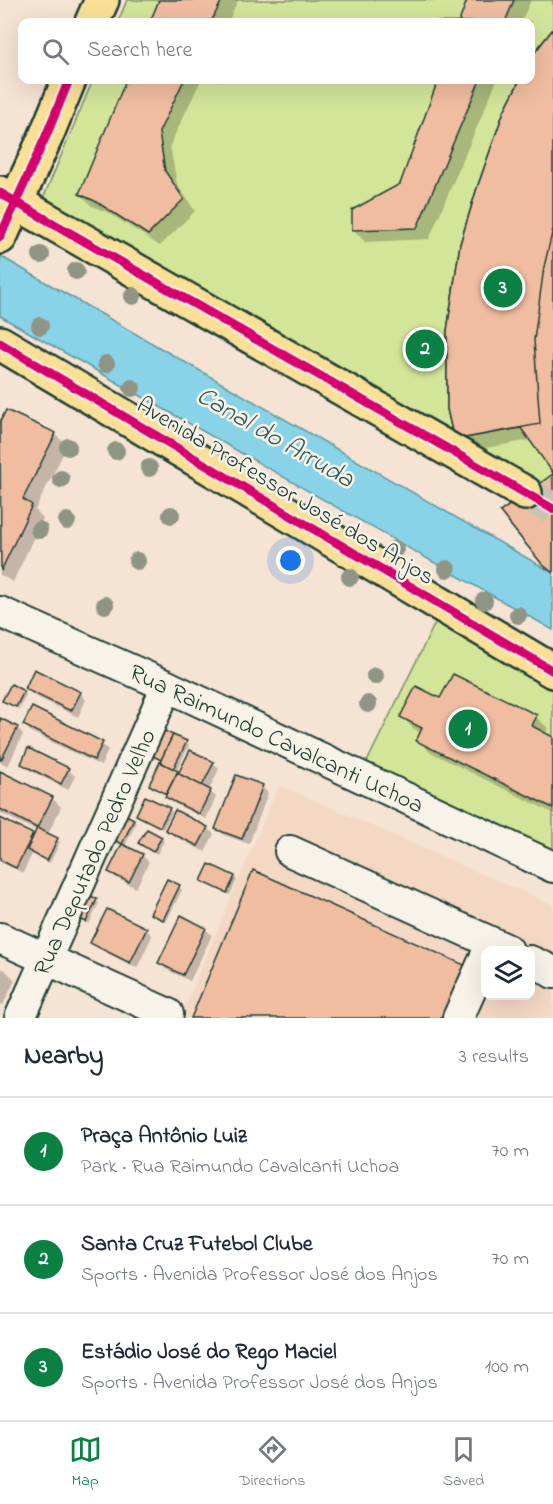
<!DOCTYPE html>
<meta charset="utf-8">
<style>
body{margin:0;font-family:"Indie Flower",sans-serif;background:#f6f6f7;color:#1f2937}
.controls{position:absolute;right:18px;bottom:18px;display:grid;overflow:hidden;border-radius:12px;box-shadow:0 6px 24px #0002}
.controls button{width:54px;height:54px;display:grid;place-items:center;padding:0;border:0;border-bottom:2px solid #e0e1e3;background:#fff;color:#1f2937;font:30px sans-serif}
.you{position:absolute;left:291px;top:561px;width:21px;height:21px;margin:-15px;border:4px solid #fff;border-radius:50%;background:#1a73e8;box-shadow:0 0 0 9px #1a73e833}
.badge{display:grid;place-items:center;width:39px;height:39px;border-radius:50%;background:#0b8043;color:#fff;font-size:20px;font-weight:700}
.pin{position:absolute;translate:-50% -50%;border:3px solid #fff;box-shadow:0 2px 6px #0006}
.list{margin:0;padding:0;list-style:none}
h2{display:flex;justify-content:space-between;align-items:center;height:78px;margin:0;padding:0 24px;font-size:26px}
h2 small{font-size:20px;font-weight:400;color:#747a83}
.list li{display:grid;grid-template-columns:39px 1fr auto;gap:18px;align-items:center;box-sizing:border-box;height:108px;padding:0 24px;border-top:2px solid #e0e1e3}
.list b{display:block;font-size:22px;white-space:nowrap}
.list p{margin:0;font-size:20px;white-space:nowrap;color:#747a83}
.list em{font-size:20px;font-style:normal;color:#747a83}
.icon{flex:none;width:33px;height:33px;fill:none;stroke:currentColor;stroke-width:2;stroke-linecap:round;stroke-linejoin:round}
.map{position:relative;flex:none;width:553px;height:1018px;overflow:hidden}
.search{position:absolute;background:#fff;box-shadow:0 6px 24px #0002;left:18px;right:18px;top:18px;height:66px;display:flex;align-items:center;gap:15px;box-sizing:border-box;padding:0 21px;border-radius:12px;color:#747a83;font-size:22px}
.sheet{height:402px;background:#fff}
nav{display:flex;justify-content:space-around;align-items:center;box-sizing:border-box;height:84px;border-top:2px solid #e0e1e3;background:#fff;font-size:16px;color:#747a83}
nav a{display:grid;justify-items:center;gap:3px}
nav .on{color:#0b8043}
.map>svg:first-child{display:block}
.built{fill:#f4d8c4;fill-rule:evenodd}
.green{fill:#d2e599;stroke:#789166;stroke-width:1.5}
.water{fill:#88d3e8;stroke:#5e97a0;stroke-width:1.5}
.shadow{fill:#0003}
.building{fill:#f0bda1;stroke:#1f3d34;stroke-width:1.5}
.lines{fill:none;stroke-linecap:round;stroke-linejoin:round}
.major-tunnel{stroke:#cac2b3;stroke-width:33;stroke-dasharray:33 16;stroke-linecap:butt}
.minor-casing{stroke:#1f3d34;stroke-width:34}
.major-casing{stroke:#1f3d34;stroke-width:38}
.minor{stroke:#f7f3e8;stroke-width:30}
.major{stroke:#fadf96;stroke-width:33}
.cycleway-casing{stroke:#f7f3e8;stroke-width:13}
.cycleway{stroke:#d6006c;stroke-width:9}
.tree{fill:#8e9584}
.labels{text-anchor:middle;stroke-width:5;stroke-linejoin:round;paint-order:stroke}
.street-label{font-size:24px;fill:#1f3d34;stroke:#f7f3e8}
.water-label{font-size:26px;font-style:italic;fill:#345b58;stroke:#f7f3e8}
</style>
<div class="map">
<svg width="553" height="1018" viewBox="0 0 553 1018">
<rect width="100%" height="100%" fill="#f5e3d3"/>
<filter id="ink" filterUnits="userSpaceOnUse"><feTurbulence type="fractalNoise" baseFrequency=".0167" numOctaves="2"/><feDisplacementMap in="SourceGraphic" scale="12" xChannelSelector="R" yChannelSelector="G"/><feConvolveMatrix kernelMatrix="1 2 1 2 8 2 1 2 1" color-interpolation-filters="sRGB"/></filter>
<g filter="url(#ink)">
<path class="built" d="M 279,785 L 553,905 L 553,1018 L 180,1018 ZM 486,950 L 530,950 L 530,996 L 486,996 Z"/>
<g class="green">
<polygon points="127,0 553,0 553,573 542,564 500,512 534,487 42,201 93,80 530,80 530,22 118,22"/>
<polygon points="437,619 553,686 553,857 362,772"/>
</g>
<polygon class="water" points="0,256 553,573 553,630 0,316"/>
<g class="shadow">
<polygon points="161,0 238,0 228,22 152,22"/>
<polygon points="469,0 531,0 521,22 461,22"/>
<polygon points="553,31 553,471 531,440 468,451 456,439 506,111 522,80 530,80"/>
<polygon points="128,80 201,80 170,145 177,184 195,211 160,246 109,213 92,206 80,194"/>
<polygon points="440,80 497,80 429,239 365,242 354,230 401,185"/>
<polygon points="7,412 55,434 67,446 35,510 43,518 13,582 0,575 0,425"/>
<polygon points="26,688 80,693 86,700 78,717 33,695"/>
<polygon points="23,692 26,695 19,709 4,701"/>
<polygon points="441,700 536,717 548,728 545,734 553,738 553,813 430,752 418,740 422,733 414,729 402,717"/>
<polygon points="0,719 17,728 23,734 8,766 0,762"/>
<polygon points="25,725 102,744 108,750 101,766 31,732"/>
<polygon points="186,742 189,745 176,772 179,774 213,763 219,769 209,790 216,797 206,819 173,803 167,797 168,795 153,788 150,785 162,761 150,755"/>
<polygon points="29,750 68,770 75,776 68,790 29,770 22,764"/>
<polygon points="0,773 52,798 61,807 48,834 60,842 50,863 32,854 23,873 0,862 0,819 34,837 37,831 0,813"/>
<polygon points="262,787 268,793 249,844 224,835 217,828"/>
<polygon points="169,809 172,812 163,829 140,818 137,815"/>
<polygon points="133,820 136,823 125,846 142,855 149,862 136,888 116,878 110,872 123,844 115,840"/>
<polygon points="207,828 214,834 205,852 174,836 167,830"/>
<polygon points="161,838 164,841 157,854 140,843"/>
<polygon points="234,877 237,880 230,895 206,883 203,881"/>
<polygon points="179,887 182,890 166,922 155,916 152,913"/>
<polygon points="83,893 99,903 89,924 75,917"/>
<polygon points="146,929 152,936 137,968 99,949 92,943"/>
<polygon points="205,929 212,935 190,981 166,969 159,963"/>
<polygon points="0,968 5,970 15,980 3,1005 0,1004"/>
</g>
<g class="building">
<polygon points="159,0 222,0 211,22 150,22"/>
<polygon points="467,0 514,0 505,22 459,22"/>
<polygon points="553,29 553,473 521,428 454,440 447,409 447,331 460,244 477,188 504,111 520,80 530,80 530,60 535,52"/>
<polygon points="553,29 553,229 544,267 534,340 540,424 454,440 447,409 447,331 460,244 477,188 504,111 520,80 530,80 530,60 535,52"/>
<polygon points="126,80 184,80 159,132 165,171 184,199 148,235 95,201 79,194"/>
<polygon points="438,80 480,80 417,228 352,230 352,210 400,184"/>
<polygon points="6,410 56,433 23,499 32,505 1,571 0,422"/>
<polygon points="553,474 553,573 542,564 500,512"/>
<polygon points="34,669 81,692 71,711 25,689"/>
<polygon points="453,674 537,715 532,726 553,737 553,808 416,741 422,728 400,717 416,686 440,698"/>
<polygon points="11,684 24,691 16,707 2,701"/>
<polygon points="32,707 103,742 94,760 23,725"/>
<polygon points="0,718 18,727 1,760 0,760"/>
<polygon points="157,727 173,735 161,760 145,752"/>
<polygon points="173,735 187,741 173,769 160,762"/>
<polygon points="28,748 69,768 61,784 21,764"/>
<polygon points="190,750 214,762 202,786 178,774"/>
<polygon points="160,762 178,771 166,794 149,785"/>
<polygon points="0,771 53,797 37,828 0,809"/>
<polygon points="177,773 211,790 199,814 165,797"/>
<polygon points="236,775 263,785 242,839 215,829"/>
<polygon points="145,796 170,808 160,827 136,815"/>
<polygon points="175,810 208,827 198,846 165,830"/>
<polygon points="122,813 134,819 122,844 110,838"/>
<polygon points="0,818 33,834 16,868 0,860"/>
<polygon points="37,828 58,838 47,861 27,850"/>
<polygon points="147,829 162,837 153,852 138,843"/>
<polygon points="122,844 143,854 129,882 108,872"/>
<polygon points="209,864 235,876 227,893 201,881"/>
<polygon points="253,870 471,968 448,1018 191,1018"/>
<polygon points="167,879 180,885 163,920 150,914"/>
<polygon points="82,891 97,899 86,922 70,914"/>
<polygon points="107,909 147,928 130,963 90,943"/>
<polygon points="181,915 206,928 183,975 158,963"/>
</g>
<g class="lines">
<polyline class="major-tunnel" points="525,493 553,509"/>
<defs>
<g id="minor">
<polyline points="0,612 167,686 553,867"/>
<polyline points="290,851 508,950"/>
<polyline points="0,938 168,1014"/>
<polyline points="530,961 546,968 553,973"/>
<polyline points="20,1018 167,686"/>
<polyline points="458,1018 486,956"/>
</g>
<g id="major">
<polyline points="92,22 102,0"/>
<polyline points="0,193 525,493"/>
<polyline points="0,237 46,136 69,80"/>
<polyline points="0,343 553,671"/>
</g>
</defs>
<use href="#minor" class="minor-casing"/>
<use href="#major" class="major-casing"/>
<use href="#minor" class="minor"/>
<use href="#major" class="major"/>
<defs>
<g id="cycleway">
<polyline points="0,193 553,509"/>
<polyline points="0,237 46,136 69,80"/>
<polyline points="0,343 553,671"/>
</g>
</defs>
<use href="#cycleway" class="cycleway-casing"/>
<use href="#cycleway" class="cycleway"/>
</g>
<g class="tree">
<circle cx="41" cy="255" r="9"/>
<circle cx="76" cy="271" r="9"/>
<circle cx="133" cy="296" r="9"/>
<circle cx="40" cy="326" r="9"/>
<circle cx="106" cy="364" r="9"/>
<circle cx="132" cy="388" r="9"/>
<circle cx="68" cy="447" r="9"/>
<circle cx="116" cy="451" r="9"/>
<circle cx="149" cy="468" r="9"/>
<circle cx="61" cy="479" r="9"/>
<circle cx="171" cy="515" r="9"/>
<circle cx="67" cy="521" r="9"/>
<circle cx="39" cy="530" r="9"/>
<circle cx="395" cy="549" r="9"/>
<circle cx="137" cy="561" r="9"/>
<circle cx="447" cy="569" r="9"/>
<circle cx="350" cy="577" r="9"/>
<circle cx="484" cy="601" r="9"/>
<circle cx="105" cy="605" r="9"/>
<circle cx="518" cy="615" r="9"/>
<circle cx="375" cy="676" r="9"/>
<circle cx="368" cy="704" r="9"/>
</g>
</g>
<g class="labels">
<g class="street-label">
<text transform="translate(286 490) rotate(31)" y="8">Avenida Professor José dos Anjos</text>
<text transform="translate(277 738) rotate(25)" y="8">Rua Raimundo Cavalcanti Uchoa</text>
<text transform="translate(94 852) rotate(-66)" y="8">Rua Deputado Pedro Velho</text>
</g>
<g class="water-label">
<text transform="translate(276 436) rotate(30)" y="9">Canal do Arruda</text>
</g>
</g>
</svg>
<div class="controls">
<button><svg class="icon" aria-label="layers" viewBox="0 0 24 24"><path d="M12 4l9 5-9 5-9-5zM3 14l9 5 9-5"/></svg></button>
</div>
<div class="you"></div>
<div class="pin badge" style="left:468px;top:729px">1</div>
<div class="pin badge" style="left:425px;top:349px">2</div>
<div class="pin badge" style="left:503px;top:288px">3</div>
<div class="search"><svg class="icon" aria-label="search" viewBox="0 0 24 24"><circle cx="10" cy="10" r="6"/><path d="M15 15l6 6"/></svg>Search here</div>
</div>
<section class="sheet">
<h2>Nearby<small>3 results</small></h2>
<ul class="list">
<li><span class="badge">1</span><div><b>Praça Antônio Luiz</b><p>Park · Rua Raimundo Cavalcanti Uchoa</p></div><em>70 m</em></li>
<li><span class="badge">2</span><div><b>Santa Cruz Futebol Clube</b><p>Sports · Avenida Professor José dos Anjos</p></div><em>70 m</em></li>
<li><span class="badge">3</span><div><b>Estádio José do Rego Maciel</b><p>Sports · Avenida Professor José dos Anjos</p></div><em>100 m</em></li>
</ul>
</section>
<nav>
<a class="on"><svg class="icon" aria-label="map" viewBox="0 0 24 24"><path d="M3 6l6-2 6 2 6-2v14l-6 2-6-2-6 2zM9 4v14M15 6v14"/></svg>Map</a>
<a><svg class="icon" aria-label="directions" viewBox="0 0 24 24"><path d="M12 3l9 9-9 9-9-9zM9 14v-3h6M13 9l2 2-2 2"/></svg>Directions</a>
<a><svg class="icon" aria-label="saved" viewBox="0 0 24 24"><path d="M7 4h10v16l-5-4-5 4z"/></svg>Saved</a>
</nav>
